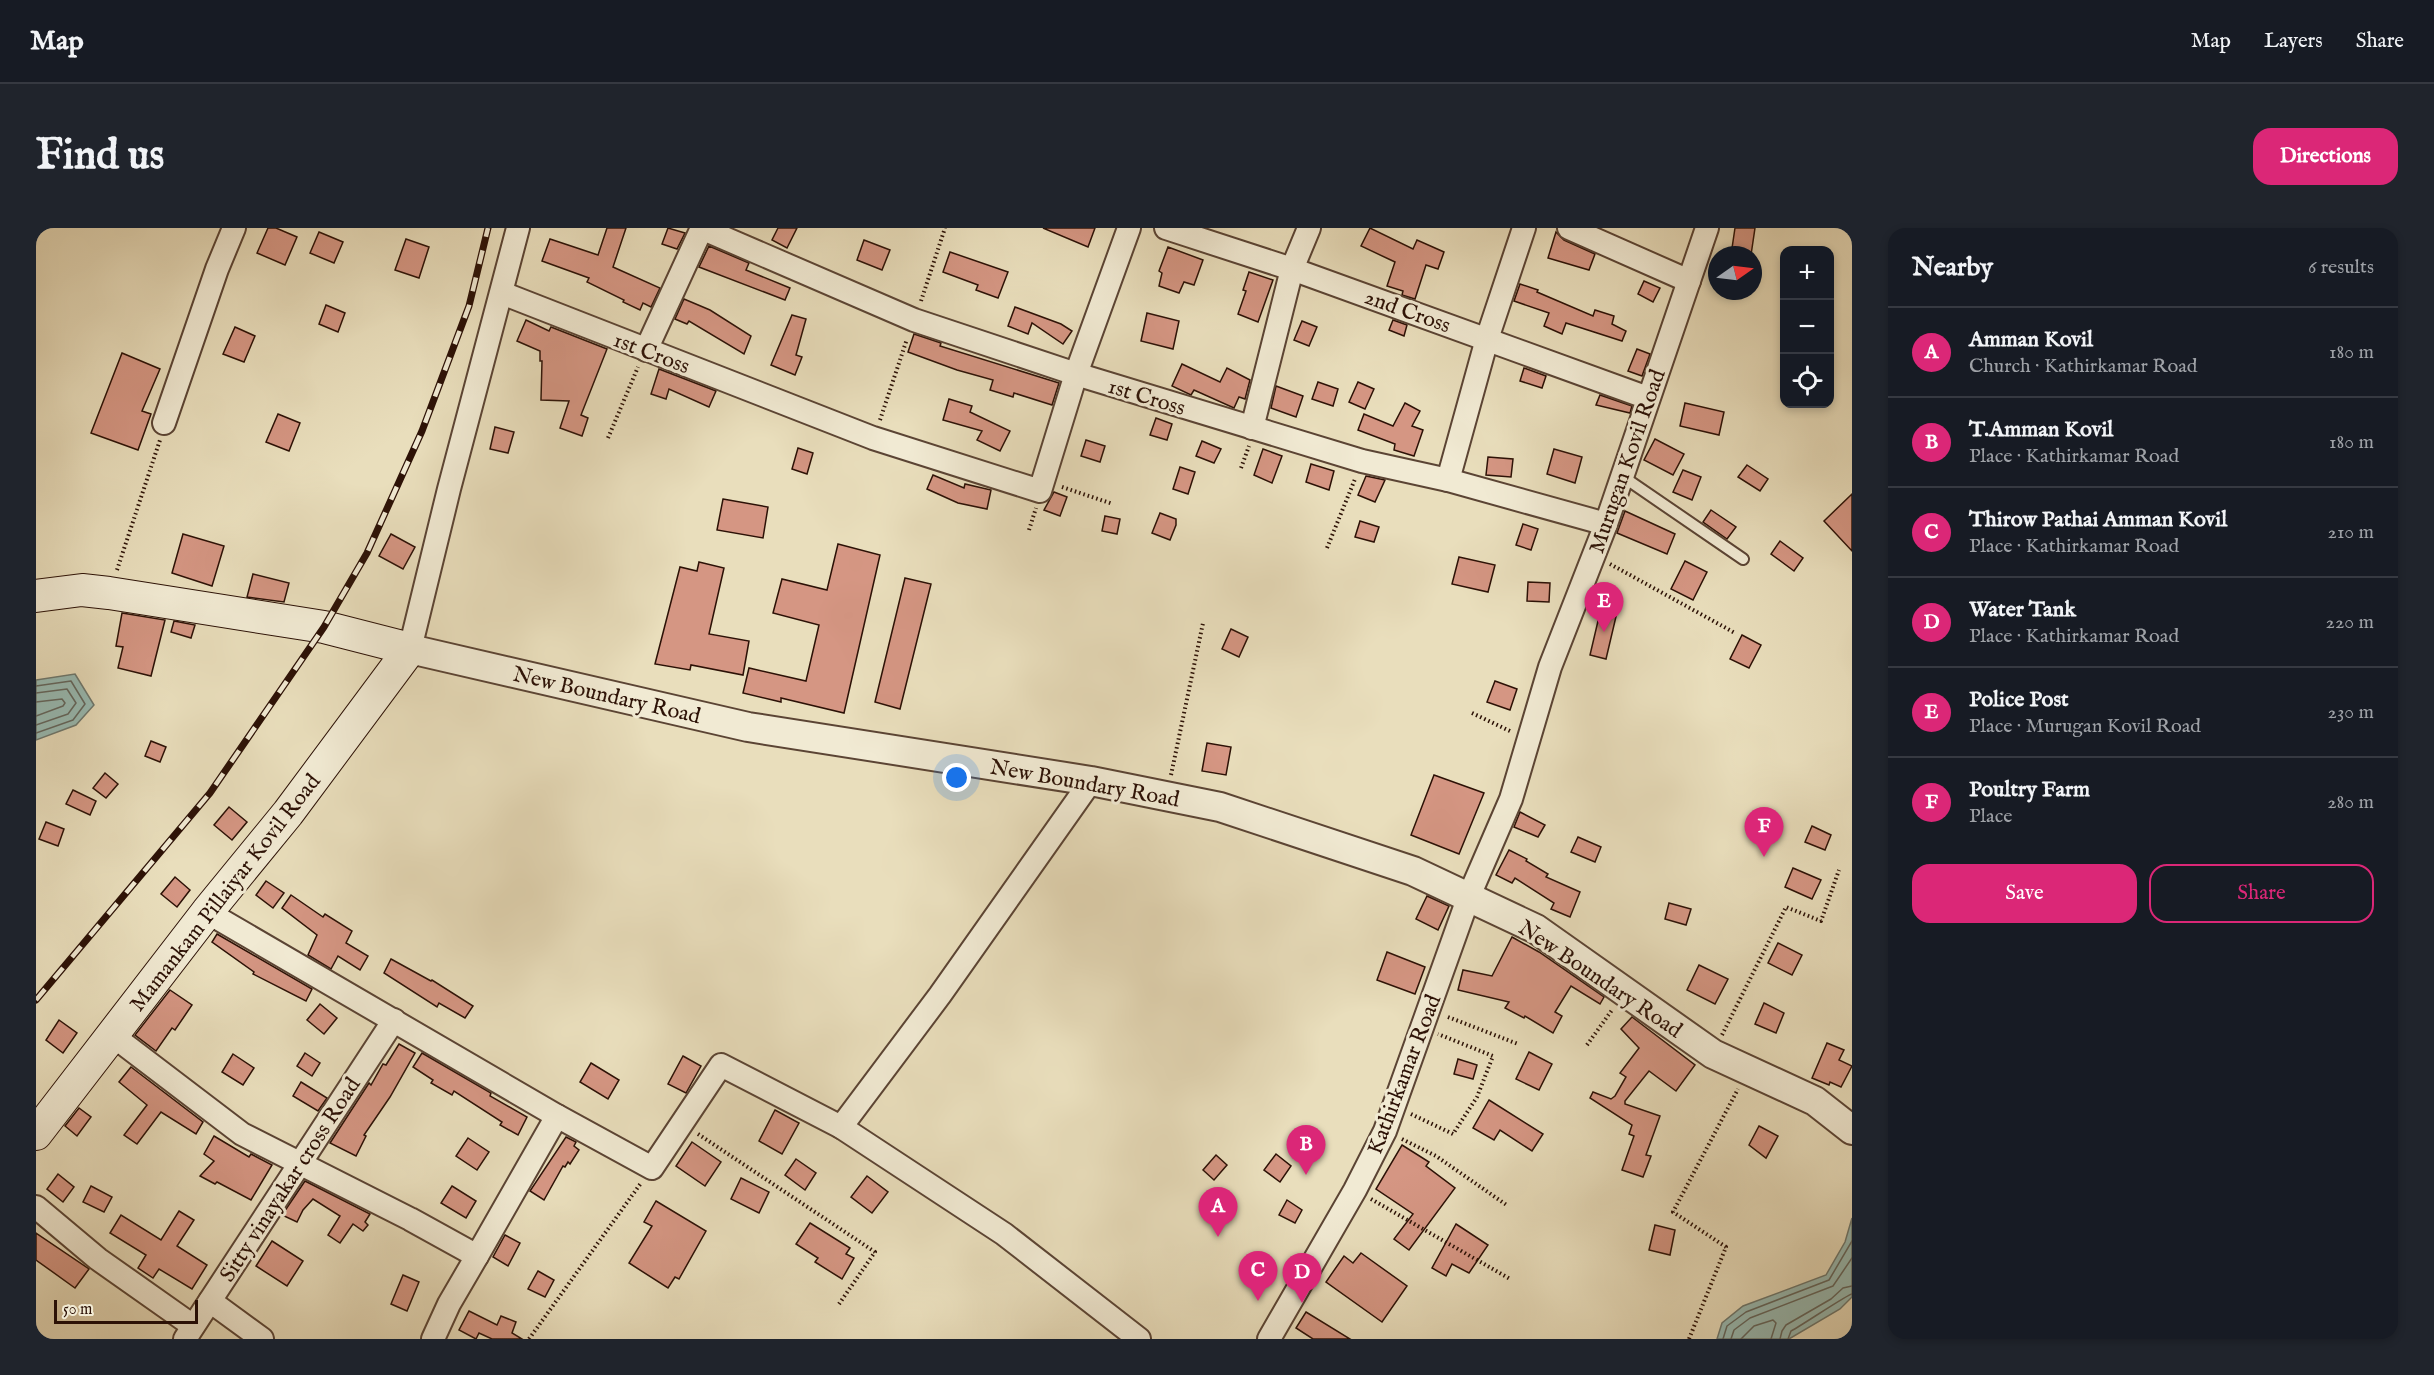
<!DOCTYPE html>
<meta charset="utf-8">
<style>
body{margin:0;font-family:"IM FELL English",serif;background:#20242c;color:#f1f3f6}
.controls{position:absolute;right:18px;top:18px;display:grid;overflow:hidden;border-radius:12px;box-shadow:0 3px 9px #0003}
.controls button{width:54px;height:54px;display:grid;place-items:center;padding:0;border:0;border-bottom:2px solid #363941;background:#171b24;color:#f1f3f6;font:30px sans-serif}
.compass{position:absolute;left:1672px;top:18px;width:54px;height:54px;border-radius:50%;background:#171b24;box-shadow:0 3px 9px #0003;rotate:76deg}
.scale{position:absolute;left:18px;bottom:15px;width:144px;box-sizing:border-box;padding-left:6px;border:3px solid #2c1106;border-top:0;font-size:16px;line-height:21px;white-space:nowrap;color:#2c1106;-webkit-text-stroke:4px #f1ead3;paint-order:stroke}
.you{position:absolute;left:921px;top:550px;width:21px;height:21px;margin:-15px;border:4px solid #fff;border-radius:50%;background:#1a73e8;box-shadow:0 0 0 9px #1a73e833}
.badge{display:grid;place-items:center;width:39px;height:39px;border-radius:50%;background:#db2777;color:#fff;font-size:20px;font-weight:700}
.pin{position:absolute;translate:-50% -50px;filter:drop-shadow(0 2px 3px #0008)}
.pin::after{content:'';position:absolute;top:32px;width:21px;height:18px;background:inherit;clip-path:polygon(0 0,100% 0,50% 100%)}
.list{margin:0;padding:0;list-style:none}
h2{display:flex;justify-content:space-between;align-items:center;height:78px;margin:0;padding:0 24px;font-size:26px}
h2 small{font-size:20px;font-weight:400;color:#9ea1a6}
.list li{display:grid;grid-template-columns:39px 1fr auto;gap:18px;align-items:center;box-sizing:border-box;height:90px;padding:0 24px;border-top:2px solid #363941}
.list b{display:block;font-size:22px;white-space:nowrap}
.list p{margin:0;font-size:20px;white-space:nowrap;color:#9ea1a6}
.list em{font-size:20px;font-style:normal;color:#9ea1a6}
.actions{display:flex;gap:12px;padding:18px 24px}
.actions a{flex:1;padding:14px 0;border:2px solid #db2777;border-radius:18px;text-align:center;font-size:21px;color:#db2777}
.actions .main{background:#db2777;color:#fff}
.icon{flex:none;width:33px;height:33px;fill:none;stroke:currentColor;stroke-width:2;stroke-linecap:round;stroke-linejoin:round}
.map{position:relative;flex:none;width:1816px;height:1111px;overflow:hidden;border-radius:18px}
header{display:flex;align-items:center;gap:36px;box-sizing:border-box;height:84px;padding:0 30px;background:#171b24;border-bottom:2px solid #363941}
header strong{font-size:28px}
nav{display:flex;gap:33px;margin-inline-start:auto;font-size:21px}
.intro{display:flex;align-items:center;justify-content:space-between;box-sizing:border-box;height:144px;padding:0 36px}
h1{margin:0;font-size:42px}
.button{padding:15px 27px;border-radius:18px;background:#db2777;color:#fff;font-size:21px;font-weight:700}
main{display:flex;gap:36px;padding:0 36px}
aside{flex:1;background:#171b24;border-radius:18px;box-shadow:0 3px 9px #0003}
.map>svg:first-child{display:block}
.water{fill:#98bcb5;stroke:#6d786f;stroke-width:1.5}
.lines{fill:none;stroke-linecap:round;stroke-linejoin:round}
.shore{stroke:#62665e;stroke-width:1.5}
.building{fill:#d59683;stroke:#2c1106;stroke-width:1.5}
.service-casing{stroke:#5b4434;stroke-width:14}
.minor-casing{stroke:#5b4434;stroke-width:26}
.tertiary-casing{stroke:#5b4434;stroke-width:32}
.secondary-casing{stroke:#2c1106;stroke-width:34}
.path{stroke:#2c1106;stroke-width:4;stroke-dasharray:1.5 3;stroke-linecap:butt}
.service{stroke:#f1ead3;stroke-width:10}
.minor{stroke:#f1ead3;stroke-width:22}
.tertiary{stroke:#f1ead3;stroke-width:28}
.secondary{stroke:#f1ead3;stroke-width:32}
.rail-casing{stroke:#2c1106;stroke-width:7}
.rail{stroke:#f1ead3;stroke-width:4.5;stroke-dasharray:14;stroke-linecap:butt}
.labels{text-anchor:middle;stroke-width:6;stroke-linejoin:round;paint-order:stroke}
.street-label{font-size:22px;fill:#2c1106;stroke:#f1ead3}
</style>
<header>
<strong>Map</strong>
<nav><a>Map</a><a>Layers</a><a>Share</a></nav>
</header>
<div class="intro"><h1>Find us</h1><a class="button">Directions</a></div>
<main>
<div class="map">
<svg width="1816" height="1111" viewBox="0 0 1816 1111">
<rect width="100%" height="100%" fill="#e9debc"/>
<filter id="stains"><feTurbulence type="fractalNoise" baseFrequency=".00333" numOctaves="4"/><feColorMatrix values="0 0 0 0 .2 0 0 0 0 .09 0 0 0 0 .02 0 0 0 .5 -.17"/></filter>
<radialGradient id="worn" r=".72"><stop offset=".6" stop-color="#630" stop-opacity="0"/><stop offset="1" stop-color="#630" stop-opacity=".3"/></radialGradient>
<g class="water">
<polygon points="39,446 58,477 40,497 0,512 0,452"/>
<polygon points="1816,990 1816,1069 1804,1081 1753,1111 1681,1111 1686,1095 1707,1078 1790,1047 1809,1014"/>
</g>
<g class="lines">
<g class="shore">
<polyline points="0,458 35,453 49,476 37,492 0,505"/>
<polyline points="0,465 31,461 40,475 32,486 0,497"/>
<polyline points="0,474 26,471 29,475 27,478 0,488"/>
<polyline points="1687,1111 1691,1098 1710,1084 1793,1052 1816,1013"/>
<polyline points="1695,1111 1698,1102 1714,1090 1797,1058 1816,1030"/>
<polyline points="1705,1111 1718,1098 1737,1092 1740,1095 1735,1111"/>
<polyline points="1744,1111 1746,1103 1750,1097 1795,1071 1807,1060 1816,1058"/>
<path d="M 1752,1111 L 1755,1103 C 1765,1098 1812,1066 1816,1066"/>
</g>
</g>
<g class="building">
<polygon points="232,0 240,0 261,9 249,37 221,25"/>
<polygon points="571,0 590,0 577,39 624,60 615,79 607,75 604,82 587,74 588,72 551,54 553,50 506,33 514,11 562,27"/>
<polygon points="632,0 649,5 641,21 626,16"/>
<polygon points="742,0 761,0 751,20 736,12"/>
<polygon points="1007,0 1059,0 1052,19"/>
<polygon points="1334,0 1377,21 1381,12 1408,24 1402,41 1390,37 1379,71 1366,67 1367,63 1351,58 1359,34 1325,18"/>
<polygon points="1699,0 1719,0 1715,27 1695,27"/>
<polygon points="283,4 307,14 298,35 274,25"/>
<polygon points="1520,4 1528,12 1559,26 1553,42 1512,30"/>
<polygon points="370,11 393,19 383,50 359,42"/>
<polygon points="828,12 854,22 846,42 821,32"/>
<polygon points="673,18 713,35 710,42 754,60 749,72 663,39"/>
<polygon points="1132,19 1167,32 1158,57 1148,54 1143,65 1123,58 1126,45 1123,43"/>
<polygon points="914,24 972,44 962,70 940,62 942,57 907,44"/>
<polygon points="1213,44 1237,52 1222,94 1202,86 1210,63 1207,62"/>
<polygon points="1608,53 1624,60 1617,74 1602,66"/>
<polygon points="1484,56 1502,62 1501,64 1557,88 1559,82 1578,88 1576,96 1590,103 1586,113 1530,95 1526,106 1508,98 1513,85 1478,73"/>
<polygon points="648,71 674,82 715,108 708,126 653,93 651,96 639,91"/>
<polygon points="290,77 309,85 302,104 283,96"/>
<polygon points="979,79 1025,96 1036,103 1027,116 996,95 992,106 972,98"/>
<polygon points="1111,85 1143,93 1137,121 1105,113"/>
<polygon points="756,87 770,91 760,127 766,129 759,147 735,137"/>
<polygon points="490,92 513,103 515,99 571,121 545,187 552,190 546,208 524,200 533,173 505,172 506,133 504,133 504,123 481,113"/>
<polygon points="1357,92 1371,97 1368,108 1353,102"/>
<polygon points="1266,93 1281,99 1273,118 1258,112"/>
<polygon points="199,99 219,108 208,134 187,126"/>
<polygon points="878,106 905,115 904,118 1023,155 1016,177 978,165 977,169 954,162 957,152 921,142 872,124"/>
<polygon points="1601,121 1614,126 1606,148 1592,143"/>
<polygon points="86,125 124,141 106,183 115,186 102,222 55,205"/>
<polygon points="1146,136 1184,154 1191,140 1214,152 1209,171 1203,169 1198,180 1158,162 1155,167 1136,158"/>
<polygon points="1488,140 1510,148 1506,160 1484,153"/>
<polygon points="623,141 680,163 673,179 633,161 630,171 615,166"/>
<polygon points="1282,154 1302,161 1297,178 1276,171"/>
<polygon points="1322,154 1338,161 1329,181 1313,174"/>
<polygon points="1240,158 1267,168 1260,189 1235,180"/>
<polygon points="1564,167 1596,178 1594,185 1560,177"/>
<polygon points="913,171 936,178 934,184 974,203 964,223 941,212 946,203 907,192"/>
<polygon points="1369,175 1384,183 1376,198 1387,202 1378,228 1358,222 1359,216 1322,202 1328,186 1357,198"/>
<polygon points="1649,175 1688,184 1683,207 1644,198"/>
<polygon points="242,186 264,195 253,223 230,214"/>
<polygon points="1120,190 1136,196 1131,212 1114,207"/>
<polygon points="459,199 478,204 472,225 454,221"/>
<polygon points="1619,211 1648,226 1637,247 1608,232"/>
<polygon points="1050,212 1069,218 1064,234 1045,228"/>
<polygon points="1166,213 1185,221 1178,235 1160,228"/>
<polygon points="762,220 777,225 771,246 756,241"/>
<polygon points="1227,221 1246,228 1236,255 1218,247"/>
<polygon points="1518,221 1546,229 1539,255 1511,246"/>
<polygon points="1452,229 1477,231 1475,249 1450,247"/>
<polygon points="1275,236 1298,243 1293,262 1270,254"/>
<polygon points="1711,237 1732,251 1724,263 1702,249"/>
<polygon points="1144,239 1159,244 1152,266 1137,261"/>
<polygon points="1647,242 1665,249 1656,272 1637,264"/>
<polygon points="897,247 928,260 929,256 955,262 951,281 922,275 891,261"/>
<polygon points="1330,248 1349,252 1339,274 1322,267"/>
<polygon points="1018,264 1031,269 1024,288 1008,282"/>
<polygon points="1816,266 1816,323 1788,293"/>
<polygon points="687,271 732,279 727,310 681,302"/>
<polygon points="1675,282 1700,299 1691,311 1667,294"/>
<polygon points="1589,283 1639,306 1631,326 1581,305"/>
<polygon points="1124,285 1140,291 1140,297 1134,312 1116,305"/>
<polygon points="1069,288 1084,291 1081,306 1066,303"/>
<polygon points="1324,293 1343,299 1338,314 1319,309"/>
<polygon points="1487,296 1502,301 1495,322 1480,317"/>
<polygon points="147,306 188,318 176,358 136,345"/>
<polygon points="355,306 379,319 367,341 343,328"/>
<polygon points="1744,313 1767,330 1758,343 1735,326"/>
<polygon points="802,316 844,327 808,485 745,470 745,474 707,465 713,440 770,453 783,397 737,385 746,351 791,362"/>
<polygon points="1423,329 1459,337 1452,364 1416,356"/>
<polygon points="1649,333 1671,344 1657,372 1635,361"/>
<polygon points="663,334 688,340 673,406 713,413 707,447 655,437 654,442 619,436 644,339 661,343"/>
<polygon points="217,346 253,355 248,374 211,369"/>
<polygon points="869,350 895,356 864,481 839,474"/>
<polygon points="1492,354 1514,355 1513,374 1491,373"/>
<polygon points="1566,376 1582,380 1570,431 1554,427"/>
<polygon points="86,385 129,392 115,448 82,440 87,419 80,418"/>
<polygon points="138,393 159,397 155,410 135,404"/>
<polygon points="1195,401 1212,409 1203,429 1186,421"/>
<polygon points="1706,407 1725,417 1713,440 1694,431"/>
<polygon points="1459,453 1481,461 1474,482 1451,474"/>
<polygon points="115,513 130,519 124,534 109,528"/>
<polygon points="1171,515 1195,519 1190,547 1166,543"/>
<polygon points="69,545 82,556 70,570 57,560"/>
<polygon points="1398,547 1448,565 1423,626 1375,607"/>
<polygon points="37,562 60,573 54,587 30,576"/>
<polygon points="193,579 211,594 196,612 178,597"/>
<polygon points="1484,584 1509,597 1502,609 1478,599"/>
<polygon points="10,594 28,601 22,618 3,611"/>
<polygon points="1776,598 1795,607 1789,622 1769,614"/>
<polygon points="1542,609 1565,619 1559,634 1535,624"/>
<polygon points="1473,622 1491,631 1490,633 1512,646 1510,649 1544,664 1534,689 1515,681 1518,675 1479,650 1476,655 1460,647"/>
<polygon points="1757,640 1785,652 1776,671 1749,659"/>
<polygon points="139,649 154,662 141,679 125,666"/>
<polygon points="230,653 248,665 237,680 220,667"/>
<polygon points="255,667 287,689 289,686 316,703 310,715 332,728 324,742 302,728 295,741 272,727 281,707 246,680"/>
<polygon points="1391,668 1413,678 1402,702 1380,691"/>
<polygon points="1633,675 1655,681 1650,697 1629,691"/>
<polygon points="181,706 276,761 270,773 217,746 218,744 176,714"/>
<polygon points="1476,709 1503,724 1568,769 1564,776 1535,758 1519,784 1526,788 1517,805 1489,788 1488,790 1469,780 1473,774 1422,762 1427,742 1456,748"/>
<polygon points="1742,715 1766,727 1756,747 1732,735"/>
<polygon points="1351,724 1389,739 1379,766 1341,752"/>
<polygon points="355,731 395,753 396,752 437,778 429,790 403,775 401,779 348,745"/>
<polygon points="1663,737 1692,751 1679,776 1651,762"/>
<polygon points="134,762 156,777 139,802 136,800 120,823 99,807"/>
<polygon points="1728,775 1748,785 1740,805 1719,796"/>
<polygon points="284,776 301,790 288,806 271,792"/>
<polygon points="1596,789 1659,837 1640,863 1613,843 1589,873 1589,876 1624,888 1610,927 1615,928 1607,949 1586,942 1598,908 1593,906 1596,897 1554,870 1557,864 1575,871 1579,868 1590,849 1584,845 1603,820 1585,801"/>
<polygon points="23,792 41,805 27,825 10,812"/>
<polygon points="1791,815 1808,822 1803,832 1816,838 1805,859 1794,854 1793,857 1776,850"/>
<polygon points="363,816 379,825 354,869 328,907 330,908 320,928 294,915 333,855 335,857 347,836 350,837"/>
<polygon points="1493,824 1516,836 1503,862 1480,851"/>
<polygon points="269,825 284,835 276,848 261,838"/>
<polygon points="386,825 455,865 454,868 491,889 482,907 464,897 466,894 418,863 416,867 395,855 397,852 377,839"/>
<polygon points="197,826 218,840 207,857 186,844"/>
<polygon points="647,828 665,838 650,865 632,856"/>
<polygon points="1422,831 1441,837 1437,851 1418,846"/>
<polygon points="555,835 583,852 572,871 544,854"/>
<polygon points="95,839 167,894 160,906 125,884 101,916 88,907 111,877 83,854"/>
<polygon points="265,854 291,870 282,883 257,868"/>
<polygon points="1453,872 1507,906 1496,923 1464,902 1458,912 1437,900"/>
<polygon points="43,880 55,889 41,908 29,898"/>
<polygon points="739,882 763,895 746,926 723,913"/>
<polygon points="1723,898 1742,908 1730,930 1713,917"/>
<polygon points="178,908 213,929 215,926 236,937 215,972 181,954 179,956 164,948 178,933 168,926"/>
<polygon points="530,909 540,914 538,918 543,922 534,936 532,934 529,939 527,938 508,972 494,963"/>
<polygon points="432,910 453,924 441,942 420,928"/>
<polygon points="656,914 685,934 669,958 640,938"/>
<polygon points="1366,917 1393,934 1390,938 1419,960 1373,1022 1358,1011 1377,986 1340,961"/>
<polygon points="1240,926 1255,938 1244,954 1228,942"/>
<polygon points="1180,927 1191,937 1178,952 1167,942"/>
<polygon points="760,931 780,945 769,962 749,947"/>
<polygon points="22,946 38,959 27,974 11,961"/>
<polygon points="831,948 852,964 836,985 815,969"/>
<polygon points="705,950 733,964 723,985 695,971"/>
<polygon points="269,953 334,986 329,994 332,997 327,1003 317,996 304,1015 292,1007 304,988 277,971 267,982 261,994 246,987"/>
<polygon points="55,958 76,969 68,984 47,974"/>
<polygon points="416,958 440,973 430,990 405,975"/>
<polygon points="1251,972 1266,982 1259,995 1243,987"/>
<polygon points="620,973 670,1003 643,1051 639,1049 632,1060 593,1035 616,998 608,994"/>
<polygon points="143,983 158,992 141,1018 171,1037 156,1061 123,1041 117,1050 102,1040 110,1027 74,1005 85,987 125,1012"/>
<polygon points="774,995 814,1020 810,1026 818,1030 806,1051 779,1034 782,1030 760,1016"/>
<polygon points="1420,996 1452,1017 1433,1045 1416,1036 1410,1048 1396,1040"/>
<polygon points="1619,997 1639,1002 1634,1027 1613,1022"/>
<polygon points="0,1005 53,1041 39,1060 0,1032"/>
<polygon points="469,1007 484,1015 472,1038 457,1029"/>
<polygon points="236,1013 267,1033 251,1058 220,1038"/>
<polygon points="1325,1025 1371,1058 1346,1094 1290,1054 1308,1028 1317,1035"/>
<polygon points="502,1043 518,1052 509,1069 492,1061"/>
<polygon points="367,1047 383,1054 371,1083 355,1076"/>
<polygon points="433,1083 461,1097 465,1088 480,1094 476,1105 486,1111 456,1111 443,1105 440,1111 423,1102"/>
<polygon points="1270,1084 1314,1111 1277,1111 1260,1100"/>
</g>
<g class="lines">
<defs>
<polyline id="service" points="1586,248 1707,331"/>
<g id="minor">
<polyline points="665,0 878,92 1040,146 1326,233 1412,252 1570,296"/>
<polyline points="1130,0 1256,41 1612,170"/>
<polyline points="1533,0 1653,53"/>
<polyline points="466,65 837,210 1004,263 1040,146 1093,0"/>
<polyline points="610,122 666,0"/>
<polyline points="128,195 181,41 198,0"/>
<polyline points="1216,200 1256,41 1273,0"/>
<polyline points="1412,252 1451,111 1488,0"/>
<polyline points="374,421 413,261 482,0"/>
<polyline points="171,684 521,888 616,940 685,837 805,899 968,1006 1103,1111"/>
<polyline points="76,807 206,906 374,991 441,1028 521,888"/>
<polyline points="805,899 904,767 1055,553"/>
<polyline points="0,979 62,1031 157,1098"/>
<polyline points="174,1073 226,1111"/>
<polyline points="149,1111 358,792"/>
<polyline points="397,1111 413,1076 441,1028"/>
<polyline points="1233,1111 1319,962 1349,903 1433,668 1475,571 1514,439 1570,296 1671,0"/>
</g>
<polyline id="tertiary" points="374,421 712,499 1055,553 1184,579 1377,643 1500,701 1677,826 1779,873 1816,902"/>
<polyline id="secondary" points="0,368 46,362 73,365 288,399 374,421 252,585 171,684 0,906"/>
</defs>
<use href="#service" class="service-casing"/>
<use href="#minor" class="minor-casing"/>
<use href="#tertiary" class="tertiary-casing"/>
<use href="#secondary" class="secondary-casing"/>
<g class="path">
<polyline points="885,73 909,0"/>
<polyline points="844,192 871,111"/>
<polyline points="572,210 602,139"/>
<polyline points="1205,240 1213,218"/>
<polyline points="1026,259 1077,276"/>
<polyline points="993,302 1000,280"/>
<polyline points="1291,320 1319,251"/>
<polyline points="1574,336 1699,405"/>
<polyline points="81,342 124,212"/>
<polyline points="1436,485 1476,504"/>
<polyline points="1135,547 1167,395"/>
<polyline points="1412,789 1482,816"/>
<polyline points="1686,807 1750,679 1785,693 1803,642"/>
<polyline points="1551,817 1576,782"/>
<polyline points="1375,886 1417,906 1441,869 1457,828 1402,806"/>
<polyline points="662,906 839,1024 803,1076"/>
<polyline points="1366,911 1400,928 1472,978"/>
<polyline points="1335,971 1474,1051"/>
<polyline points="493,1111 605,955"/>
<polyline points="1653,1111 1690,1019 1637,984 1702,861"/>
</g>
<use href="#service" class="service"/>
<use href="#minor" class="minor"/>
<use href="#tertiary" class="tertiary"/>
<use href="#secondary" class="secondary"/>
<defs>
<polyline id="rail" points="0,772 174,565 288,399 331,325 386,203 433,78 452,0"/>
</defs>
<use href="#rail" class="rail-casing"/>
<use href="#rail" class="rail"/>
</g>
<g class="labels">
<g class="street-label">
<text transform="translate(1372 82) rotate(20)" y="8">2nd Cross</text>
<text transform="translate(616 124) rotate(21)" y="8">1st Cross</text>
<text transform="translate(1111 168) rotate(17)" y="8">1st Cross</text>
<text transform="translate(1590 233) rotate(-71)" y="8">Murugan Kovil Road</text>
<text transform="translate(571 466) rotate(13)" y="8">New Boundary Road</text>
<text transform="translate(1049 554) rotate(10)" y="8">New Boundary Road</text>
<text transform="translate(188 664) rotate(-52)" y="8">Mamankam Pillaiyar Kovil Road</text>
<text transform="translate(1565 750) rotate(34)" y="8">New Boundary Road</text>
<text transform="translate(1367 846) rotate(-69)" y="8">Kathirkamar Road</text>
<text transform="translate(253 951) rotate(-57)" y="8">Sitty vinayakar cross Road</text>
</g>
</g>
<rect width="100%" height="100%" filter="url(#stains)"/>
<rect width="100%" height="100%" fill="url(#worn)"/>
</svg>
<div class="controls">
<button>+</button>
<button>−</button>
<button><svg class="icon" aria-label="locate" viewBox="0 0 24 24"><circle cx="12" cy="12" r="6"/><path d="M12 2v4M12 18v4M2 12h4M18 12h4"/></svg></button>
</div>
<svg class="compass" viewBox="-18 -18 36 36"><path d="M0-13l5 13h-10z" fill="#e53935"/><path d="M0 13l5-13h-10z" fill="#9ea1a6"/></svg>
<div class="scale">50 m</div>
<div class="you"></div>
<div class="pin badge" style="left:1182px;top:1009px">A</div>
<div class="pin badge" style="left:1270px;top:947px">B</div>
<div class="pin badge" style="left:1222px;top:1073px">C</div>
<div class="pin badge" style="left:1266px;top:1075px">D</div>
<div class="pin badge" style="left:1568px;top:404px">E</div>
<div class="pin badge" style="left:1728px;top:629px">F</div>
</div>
<aside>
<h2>Nearby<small>6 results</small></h2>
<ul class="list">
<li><span class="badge">A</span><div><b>Amman Kovil</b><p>Church · Kathirkamar Road</p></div><em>180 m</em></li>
<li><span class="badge">B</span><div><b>T.Amman Kovil</b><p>Place · Kathirkamar Road</p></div><em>180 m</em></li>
<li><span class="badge">C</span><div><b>Thirow Pathai Amman Kovil</b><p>Place · Kathirkamar Road</p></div><em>210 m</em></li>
<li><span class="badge">D</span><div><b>Water Tank</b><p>Place · Kathirkamar Road</p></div><em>220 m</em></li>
<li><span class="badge">E</span><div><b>Police Post</b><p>Place · Murugan Kovil Road</p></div><em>230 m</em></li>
<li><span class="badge">F</span><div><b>Poultry Farm</b><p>Place</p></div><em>280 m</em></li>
</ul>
<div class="actions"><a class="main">Save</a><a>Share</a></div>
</aside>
</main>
